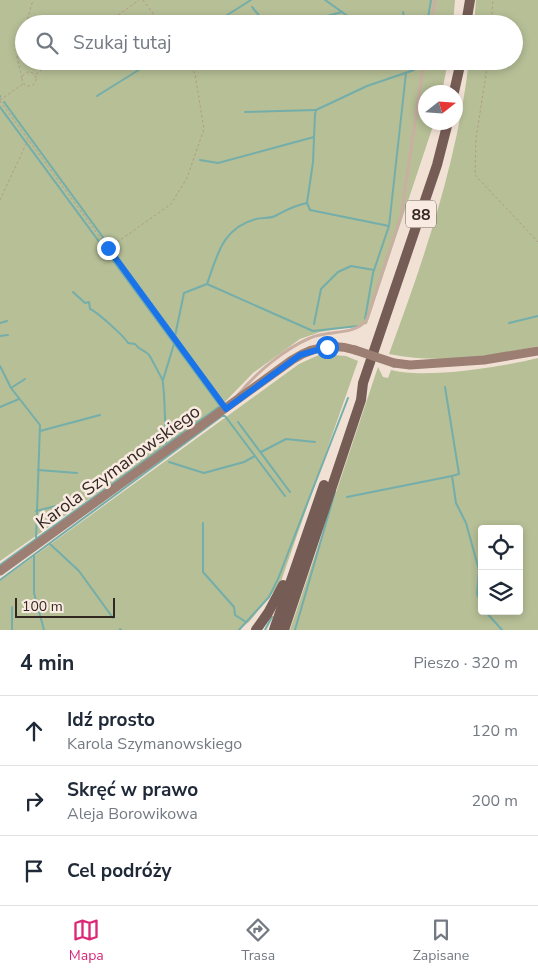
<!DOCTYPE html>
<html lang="pl">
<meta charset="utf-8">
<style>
body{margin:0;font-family:"Nunito Sans",sans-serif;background:#f6f6f7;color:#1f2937}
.controls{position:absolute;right:15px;bottom:15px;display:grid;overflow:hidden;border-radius:5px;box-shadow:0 2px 8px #0003}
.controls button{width:45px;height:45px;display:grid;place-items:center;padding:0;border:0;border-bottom:1px solid #e0e1e3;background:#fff;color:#1f2937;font:25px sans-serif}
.compass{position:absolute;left:418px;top:85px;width:45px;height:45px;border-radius:50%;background:#fff;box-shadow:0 2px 8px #0003;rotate:73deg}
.scale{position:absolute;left:15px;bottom:12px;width:100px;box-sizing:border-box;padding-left:5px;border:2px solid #332724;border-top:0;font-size:14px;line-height:18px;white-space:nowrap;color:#332724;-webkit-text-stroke:4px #f9ebe1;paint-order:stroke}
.stop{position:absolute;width:15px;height:15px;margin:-11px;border:4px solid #1a73e8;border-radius:50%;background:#fff}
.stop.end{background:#1a73e8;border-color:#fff;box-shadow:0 1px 5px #0008}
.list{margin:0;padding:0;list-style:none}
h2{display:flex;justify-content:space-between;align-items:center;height:65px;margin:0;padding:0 20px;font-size:21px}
h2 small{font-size:16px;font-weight:400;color:#747a83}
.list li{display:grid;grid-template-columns:32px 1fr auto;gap:15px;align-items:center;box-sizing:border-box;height:70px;padding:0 20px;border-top:1px solid #e0e1e3}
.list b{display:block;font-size:19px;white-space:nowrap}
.list p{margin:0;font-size:16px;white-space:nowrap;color:#747a83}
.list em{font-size:16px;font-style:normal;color:#747a83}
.icon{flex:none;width:28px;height:28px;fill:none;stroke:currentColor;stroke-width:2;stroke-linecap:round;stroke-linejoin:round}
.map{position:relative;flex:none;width:538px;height:630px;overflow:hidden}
.search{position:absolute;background:#fff;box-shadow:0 2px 8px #0003;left:15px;right:15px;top:15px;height:55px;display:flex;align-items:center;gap:12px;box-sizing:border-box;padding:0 18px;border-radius:28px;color:#747a83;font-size:19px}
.sheet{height:275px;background:#fff}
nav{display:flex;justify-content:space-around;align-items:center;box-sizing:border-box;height:70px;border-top:1px solid #e0e1e3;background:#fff;font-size:14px;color:#747a83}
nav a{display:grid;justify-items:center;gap:2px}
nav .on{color:#db2777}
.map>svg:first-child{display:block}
.green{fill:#b6bf96;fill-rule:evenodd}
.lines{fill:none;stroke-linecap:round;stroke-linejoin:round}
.stream{stroke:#74aeaa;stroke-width:2}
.path{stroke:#b4998c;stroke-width:1;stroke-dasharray:2.5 2.5;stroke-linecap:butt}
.lane{stroke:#c8afa2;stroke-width:3}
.secondary{stroke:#9c7e73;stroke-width:9}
.primary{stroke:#755c55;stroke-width:10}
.secondary-bridge{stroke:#9c7e73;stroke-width:9}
.route{stroke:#1a73e8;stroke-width:6}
.labels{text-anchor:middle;stroke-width:5;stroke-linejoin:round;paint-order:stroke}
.shield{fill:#f9ebe1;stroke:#6e625d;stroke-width:1}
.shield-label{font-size:16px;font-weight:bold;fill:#332724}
.street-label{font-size:18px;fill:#332724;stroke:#f9ebe1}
</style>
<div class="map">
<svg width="538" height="630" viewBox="0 0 538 630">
<rect width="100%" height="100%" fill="#f1e1d5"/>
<g class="green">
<polygon points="0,0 455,0 453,24 24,24 24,61 448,61 442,92 426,92 426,122 434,123 367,324 320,332 300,339 253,373 219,408 0,561"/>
<path d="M 476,0 L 538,0 L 538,346 C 488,357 439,364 389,354 C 424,259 457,163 469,61 L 514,61 L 514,24 L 474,24 Z"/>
<polygon points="321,354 346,356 358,361 280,584 249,622 238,630 0,630 0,581 299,364"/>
<path d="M 538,358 L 538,630 L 290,630 L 378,367 L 383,377 L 388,378 L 391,370 C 426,379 501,367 538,358 ZM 482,529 L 519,529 L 519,611 L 482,611 Z"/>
</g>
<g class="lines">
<g class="stream">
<polyline points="325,0 359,24"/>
<polyline points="252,7 266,24"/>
<polyline points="403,12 405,24"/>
<polyline points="198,19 201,24"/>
<polyline points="213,24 251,0"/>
<polyline points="297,24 342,12"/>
<polyline points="427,24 431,0"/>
<polyline points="405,61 406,67"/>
<polyline points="380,67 388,61"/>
<polyline points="0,96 0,97"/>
<polyline points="97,96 153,61"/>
<polyline points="4,102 222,400"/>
<polyline points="0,107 220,406 0,565"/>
<polyline points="245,112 316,110"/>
<polyline points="200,160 218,163 314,137"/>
<polyline points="389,226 310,210 307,203 313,162 315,114 316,110 367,86 414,70 420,61"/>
<path d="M 207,284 C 217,256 222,228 256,219 C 262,217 269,219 275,216 C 287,210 292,206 307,203"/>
<path d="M 73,292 L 85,303 L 89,302 L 90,309 C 96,311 124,336 128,343 L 135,344 C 140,351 145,350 149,355 C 150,356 161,377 162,379 C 165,384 165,434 166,444"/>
<polyline points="365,319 373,273 389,226 406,73"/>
<polyline points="0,323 7,321"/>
<polyline points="509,323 538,316"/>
<polyline points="314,324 321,289 338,272 351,266 374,270"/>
<polyline points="0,336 8,335"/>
<polyline points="175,336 184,293 207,284 313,331 358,326"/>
<polyline points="0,366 11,388 40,425 36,539"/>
<polyline points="163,380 174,344"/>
<polyline points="445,387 459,474 452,476 456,503 466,523 479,570 477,594 482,605"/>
<polyline points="11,388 25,379"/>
<polyline points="0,407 19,399"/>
<polyline points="238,422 290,492"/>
<polyline points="40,431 100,415"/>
<polyline points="261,452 286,439 315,442"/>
<polyline points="255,456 285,496"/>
<polyline points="38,470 77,473"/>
<polyline points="347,497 452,476"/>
<polyline points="36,511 72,502"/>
<polyline points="203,523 203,572 234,607 235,615 246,622"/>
<polyline points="50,544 79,571 113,618"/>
<polyline points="34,556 34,593 44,630"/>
<polyline points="0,580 222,416 225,416 255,456 244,462 204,473 169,462"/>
<polyline points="12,607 12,630"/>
<polyline points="485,611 502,630"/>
<polyline points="120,629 121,630"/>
<polyline points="239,630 269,597 278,579 348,398"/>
<polyline points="265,630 272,617"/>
<polyline points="295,630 335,492"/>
</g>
<g class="path">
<polyline points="143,0 161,24"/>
<polyline points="26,24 33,0"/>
<polyline points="106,24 139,0"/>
<polyline points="491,24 493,0"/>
<polyline points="488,61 476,139 475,175 538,242"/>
<circle cx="29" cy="79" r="7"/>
<polyline points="36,74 54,61"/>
<polyline points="22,78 17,57 24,30"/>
<polyline points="0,100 23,84"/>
<polyline points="0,101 220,401"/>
<polyline points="0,200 28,140"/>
<polyline points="109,248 171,204 187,178 204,129 195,74 187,61"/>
</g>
<g class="lane">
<polyline points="431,24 435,0"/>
<path d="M 238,395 C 256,373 284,349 310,338 C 329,329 354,337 367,319 L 401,216 L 424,61"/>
</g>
<g class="secondary">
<polyline points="394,363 410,365 484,360 538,351"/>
<path d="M 0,571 L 292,360 C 312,347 333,343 355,350"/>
</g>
<g class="primary">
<polyline points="466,24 470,0"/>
<polyline points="454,92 461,61"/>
<polyline points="256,630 268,613 283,585"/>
<polyline points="274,630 324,485"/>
<polyline points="284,630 361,400 363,383 437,165 448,122"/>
</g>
<polyline class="secondary-bridge" points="355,350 394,363"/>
</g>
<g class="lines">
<polyline class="route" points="108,248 226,409 300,355 327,347"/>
</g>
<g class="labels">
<rect class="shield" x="406" y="200.5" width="30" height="27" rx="4"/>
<g class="shield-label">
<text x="421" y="220">88</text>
</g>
<g class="street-label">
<text transform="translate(118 467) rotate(-36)" y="6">Karola Szymanowskiego</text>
</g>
</g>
</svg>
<div class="controls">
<button><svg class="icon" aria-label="locate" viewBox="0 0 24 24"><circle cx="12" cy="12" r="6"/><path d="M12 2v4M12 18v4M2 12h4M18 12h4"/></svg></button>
<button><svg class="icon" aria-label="layers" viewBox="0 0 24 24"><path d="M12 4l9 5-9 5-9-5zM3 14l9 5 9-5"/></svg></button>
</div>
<svg class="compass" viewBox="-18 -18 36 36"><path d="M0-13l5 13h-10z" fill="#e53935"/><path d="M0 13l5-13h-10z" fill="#747a83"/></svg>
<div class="scale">100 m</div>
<div class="stop" style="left:327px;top:347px"></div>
<div class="stop end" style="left:108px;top:248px"></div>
<div class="search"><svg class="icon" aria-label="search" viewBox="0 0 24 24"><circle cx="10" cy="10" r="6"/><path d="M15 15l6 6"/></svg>Szukaj tutaj</div>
</div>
<section class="sheet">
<h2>4 min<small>Pieszo · 320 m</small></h2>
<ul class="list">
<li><svg class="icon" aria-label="ahead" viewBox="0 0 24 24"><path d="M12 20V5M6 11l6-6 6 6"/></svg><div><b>Idź prosto</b><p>Karola Szymanowskiego</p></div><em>120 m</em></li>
<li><svg class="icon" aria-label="right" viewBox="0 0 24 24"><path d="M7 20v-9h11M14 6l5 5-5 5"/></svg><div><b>Skręć w prawo</b><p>Aleja Borowikowa</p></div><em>200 m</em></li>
<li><svg class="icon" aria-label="arrive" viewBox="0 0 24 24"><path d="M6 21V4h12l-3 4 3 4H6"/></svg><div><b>Cel podróży</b></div></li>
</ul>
</section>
<nav>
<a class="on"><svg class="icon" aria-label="map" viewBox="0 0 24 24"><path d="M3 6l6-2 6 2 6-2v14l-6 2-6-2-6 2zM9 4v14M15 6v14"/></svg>Mapa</a>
<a><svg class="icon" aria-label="directions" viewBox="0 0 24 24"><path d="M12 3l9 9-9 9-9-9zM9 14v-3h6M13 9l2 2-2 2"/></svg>Trasa</a>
<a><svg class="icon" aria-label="saved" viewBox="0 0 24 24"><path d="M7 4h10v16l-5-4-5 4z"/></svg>Zapisane</a>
</nav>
